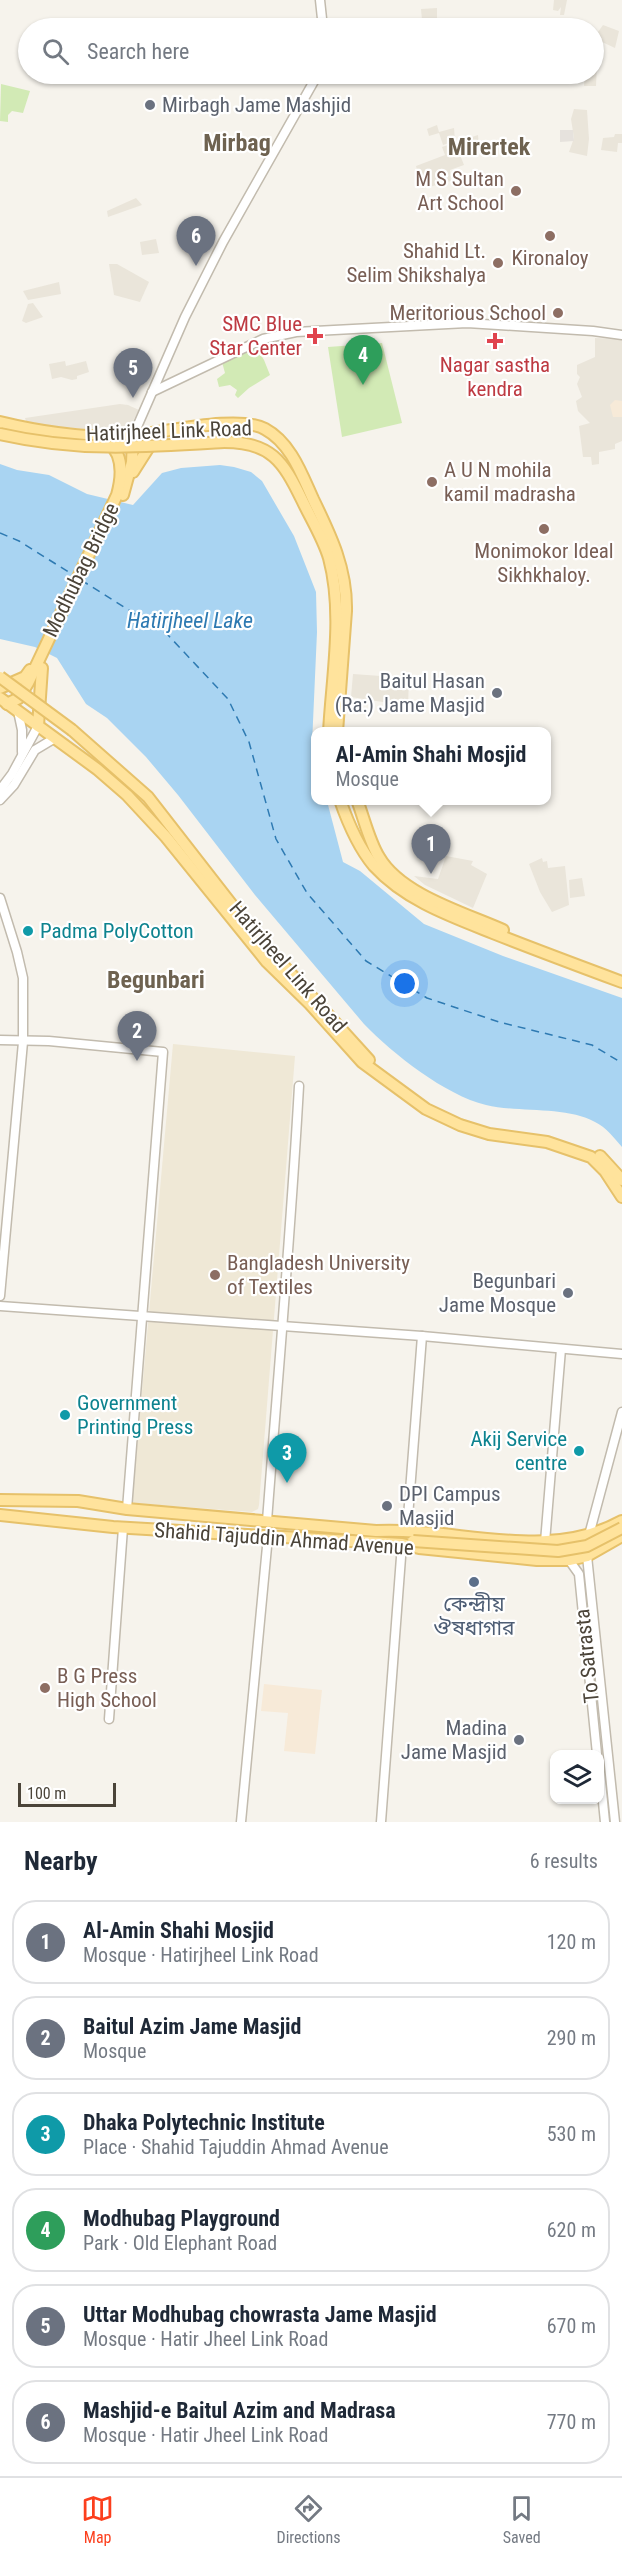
<!DOCTYPE html>
<meta charset="utf-8">
<style>
body{margin:0;font-family:"Roboto Condensed","Noto Sans Bengali",sans-serif;background:#f6f6f7;color:#1f2937}
.controls{position:absolute;right:18px;bottom:18px;display:grid;overflow:hidden;border-radius:12px;box-shadow:0 2px 4px #0004}
.controls button{width:54px;height:54px;display:grid;place-items:center;padding:0;border:0;border-bottom:2px solid #e0e1e3;background:#fff;color:#1f2937;font:30px sans-serif}
.scale{position:absolute;left:18px;bottom:15px;width:98px;box-sizing:border-box;padding-left:6px;border:3px solid #4b4439;border-top:0;font-size:16px;line-height:21px;white-space:nowrap;color:#4b4439;-webkit-text-stroke:4px #fff;paint-order:stroke}
.you{position:absolute;left:405px;top:984px;width:21px;height:21px;margin:-15px;border:4px solid #fff;border-radius:50%;background:#1a73e8;box-shadow:0 0 0 9px #1a73e833}
.badge{display:grid;place-items:center;width:39px;height:39px;border-radius:50%;background:#fc3f1d;color:#fff;font-size:20px;font-weight:700}
.pin{position:absolute;translate:-50% -50px;filter:drop-shadow(0 2px 3px #0008)}
.pin::after{content:'';position:absolute;top:32px;width:21px;height:18px;background:inherit;clip-path:polygon(0 0,100% 0,50% 100%)}
.popup{position:absolute;left:311px;top:727px;width:240px;height:78px;box-sizing:border-box;display:grid;place-content:center;border-radius:12px;background:#fff;filter:drop-shadow(0 2px 4px #0005);font-size:20px;white-space:nowrap;color:#747a83}
.popup b{font-size:22px;color:#1f2937}
.popup::after{content:'';position:absolute;left:50%;top:100%;margin-left:-12px;border:12px solid transparent;border-top-color:#fff}
.list{margin:0;padding:0;list-style:none}
h2{display:flex;justify-content:space-between;align-items:center;height:78px;margin:0;padding:0 24px;font-size:26px}
h2 small{font-size:20px;font-weight:400;color:#747a83}
.list li{display:grid;grid-template-columns:39px 1fr auto;gap:18px;align-items:center;box-sizing:border-box;height:84px;margin:0 12px 12px;padding:0 12px;border:2px solid #e0e1e3;border-radius:24px}
.list b{display:block;font-size:22px;white-space:nowrap}
.list p{margin:0;font-size:20px;white-space:nowrap;color:#747a83}
.list em{font-size:20px;font-style:normal;color:#747a83}
.icon{flex:none;width:33px;height:33px;fill:none;stroke:currentColor;stroke-width:2;stroke-linecap:round;stroke-linejoin:round}
.map{position:relative;flex:none;width:622px;height:1822px;overflow:hidden}
.search{position:absolute;background:#fff;box-shadow:0 2px 4px #0004;left:18px;right:18px;top:18px;height:66px;display:flex;align-items:center;gap:15px;box-sizing:border-box;padding:0 21px;border-radius:33px;color:#747a83;font-size:22px}
.sheet{height:654px;background:#fff}
nav{display:flex;justify-content:space-around;align-items:center;box-sizing:border-box;height:84px;border-top:2px solid #e0e1e3;background:#fff;font-size:16px;color:#747a83}
nav a{display:grid;justify-items:center;gap:3px}
nav .on{color:#fc3f1d}
.map>svg:first-child{display:block}
.residential{fill:#eae5da}
.commercial{fill:#f7ead8}
.industrial{fill:#e6e2dd}
.education{fill:#efe8d6}
.green{fill:#d2eab5}
.water{fill:#a9d4f2}
.lines{fill:none;stroke-linecap:round;stroke-linejoin:round}
.ferry{stroke:#2e7ab2;stroke-width:1.5;stroke-dasharray:8 6;stroke-linecap:butt}
.minor-casing{stroke:#c2bbae;stroke-width:11}
.major-casing{stroke:#e6c16a;stroke-width:14}
.minor{stroke:#fff;stroke-width:8}
.major{stroke:#ffe39c;stroke-width:10}
.major-bridge-casing{stroke:#e6c16a;stroke-width:14;stroke-linecap:butt}
.major-bridge{stroke:#ffe39c;stroke-width:10}
.worship-dot{fill:#6b7280;stroke:#fff;stroke-width:2}
.education-dot{fill:#8d6e63;stroke:#fff;stroke-width:2}
.health-dot{fill:#e0444e;stroke:#fff;stroke-width:2}
.culture-dot{fill:#0f9aa8;stroke:#fff;stroke-width:2}
.service-dot{fill:#5c6f8a;stroke:#fff;stroke-width:2}
.labels{text-anchor:middle;stroke-width:4.5;stroke-linejoin:round;paint-order:stroke}
.worship-label{font-size:21px;fill:#5b616d;stroke:#fff;text-anchor:end}
.education-label{font-size:21px;fill:#785e54;stroke:#fff;text-anchor:end}
.health-label{font-size:21px;fill:#be3a42;stroke:#fff;text-anchor:end}
.street-label{font-size:21px;fill:#4b4439;stroke:#fff}
.culture-label{font-size:21px;fill:#0d838f;stroke:#fff;text-anchor:start}
.service-label{font-size:21px;fill:#4e5e75;stroke:#fff}
.water-label{font-size:22px;font-style:italic;fill:#2e7ab2;stroke:#fff}
.quarter-label{font-size:24px;font-weight:bold;fill:#6e6250;stroke:#fff}
</style>
<div class="map">
<svg width="622" height="1822" viewBox="0 0 622 1822">
<rect width="100%" height="100%" fill="#f6f3ec"/>
<g class="residential">
<polygon points="554,0 567,0 564,15 560,15 561,7 558,11 553,10"/>
<polygon points="437,8 437,19 422,20 421,9"/>
<polygon points="603,25 619,31 615,48 600,41 598,47 594,46 595,36"/>
<polygon points="594,64 597,64 596,86 584,86 585,74 594,74"/>
<polygon points="574,109 587,110 589,139 587,156 569,152 574,138 571,119"/>
<polygon points="437,125 439,132 454,128 455,141 443,145 439,133 429,136 427,129"/>
<polygon points="615,134 622,134 622,143 618,143 617,152 601,150 603,138 614,137"/>
<polygon points="478,135 479,147 460,155 464,165 450,170 451,181 422,189 416,166 445,155 442,147"/>
<polygon points="136,198 142,205 108,217 107,211"/>
<polygon points="156,239 159,253 142,255 140,242"/>
<polygon points="109,264 117,264 149,282 140,302 114,295"/>
<polygon points="59,282 61,294 28,300 23,291"/>
<polygon points="33,303 43,317 26,323 22,321 28,304"/>
<polygon points="595,338 622,339 622,441 615,444 615,449 599,452 599,464 592,465 591,457 583,457 579,426 590,423 578,411 576,401 582,397 577,384 580,377 577,374 577,365 595,357"/>
<polygon points="65,361 66,366 86,361 89,372 77,376 77,379 72,380 61,377 52,379 49,364"/>
<polygon points="120,404 128,405 139,410 129,428 106,431 51,426 26,421 25,418"/>
<polygon points="353,674 409,678 408,706 351,697"/>
<polygon points="446,856 473,861 471,865 487,874 473,908 425,885 414,876 438,879"/>
<polygon points="542,858 543,862 547,861 548,868 565,866 569,905 552,912 540,892 529,864"/>
<polygon points="582,878 585,896 570,898 569,880"/>
</g>
<g class="commercial">
<polygon points="615,400 622,401 622,417 613,417 610,405"/>
<polygon points="264,1684 322,1690 315,1754 284,1751 288,1713 261,1711"/>
</g>
<polygon class="industrial" points="560,130 573,130 574,141 560,142"/>
<polygon class="education" points="173,1044 295,1056 259,1505 258,1509 252,1512 132,1503"/>
<g class="green">
<polygon points="1,84 30,91 23,113 12,111 8,115 8,122 0,121"/>
<polygon points="382,343 402,423 342,437 328,347"/>
<polygon points="256,347 264,360 270,375 249,388 238,398 235,395 237,390 230,385 219,387 217,379 225,373 222,362"/>
</g>
<path class="water" d="M 0,464 L 17,470 L 49,475 L 87,494 L 133,505 L 162,473 L 181,468 L 220,465 L 234,467 L 251,472 L 262,481 L 294,536 L 316,592 L 317,632 L 312,744 L 315,761 L 316,800 L 327,801 L 343,862 L 360,871 L 424,924 L 503,956 L 622,998 L 622,1147 C 614,1138 606,1127 595,1122 C 566,1106 520,1113 486,1105 C 445,1095 393,1054 364,1024 L 255,895 L 178,795 L 146,757 L 107,718 L 86,704 L 57,658 L 35,647 L 0,639 Z"/>
<g class="lines">
<g class="ferry">
<polyline points="0,533 19,541 75,576"/>
<polyline points="81,580 167,634 228,699 249,742 276,839 307,893 366,961 427,998 499,1022 592,1045 622,1063"/>
</g>
<defs>
<g id="minor">
<polyline points="320,0 323,28"/>
<polyline points="152,392 263,339 296,332 467,323 593,331 622,335"/>
<polyline points="133,436 185,317 223,242 318,74"/>
<polyline points="18,711 22,730 22,752"/>
<polyline points="0,790 12,774 38,726"/>
<polyline points="0,800 14,785 35,750 55,738"/>
<polyline points="0,898 17,952 23,978 23,1042 0,1296"/>
<polyline points="0,1040 49,1041 163,1052 127,1509"/>
<polyline points="0,1306 422,1336 622,1354"/>
<path d="M 267,1521 C 278,1376 291,1231 299,1086"/>
<polyline points="407,1530 422,1336"/>
<polyline points="589,1535 622,1412"/>
<polyline points="545,1542 561,1349"/>
<polyline points="587,1556 615,1822"/>
<polyline points="569,1560 579,1574 597,1754"/>
<polyline points="109,1719 123,1528"/>
<polyline points="600,1772 605,1822"/>
<polyline points="241,1822 268,1536"/>
<polyline points="381,1822 402,1544"/>
</g>
<g id="major">
<path d="M 0,422 C 37,431 78,437 117,437 C 153,436 236,413 265,429 C 291,443 302,475 313,499 C 331,536 347,569 346,611 L 337,732"/>
<path d="M 224,442 C 271,442 283,461 302,500 C 311,519 323,538 329,558 C 344,614 332,675 329,732"/>
<polyline points="133,472 152,442"/>
<polyline points="123,495 132,462 133,439"/>
<polyline points="0,688 25,677 30,670"/>
<polyline points="0,698 97,769 127,795 166,837 267,962 310,1004 362,1062 426,1109 460,1125 489,1134 547,1142 591,1157 605,1171 622,1197"/>
<path d="M 7,704 L 19,698 L 28,683 L 117,495 C 122,477 124,455 108,442"/>
<polyline points="38,726 42,668"/>
<polyline points="72,730 148,797 253,932 369,1060"/>
<path d="M 340,800 C 348,823 358,847 374,866 C 405,900 450,916 493,933 C 536,950 579,966 622,982"/>
<path d="M 357,800 C 364,818 369,841 379,857 C 401,895 465,913 503,930"/>
<polyline points="600,1156 622,1180"/>
<path d="M 0,1500 L 78,1501 L 127,1509 L 376,1531 C 458,1527 546,1563 622,1521"/>
<polyline points="0,1515 113,1527 402,1544 419,1548 537,1560 569,1560 587,1556 588,1537"/>
<polyline points="586,1552 587,1556 622,1536"/>
</g>
</defs>
<use href="#minor" class="minor-casing"/>
<use href="#major" class="major-casing"/>
<use href="#minor" class="minor"/>
<use href="#major" class="major"/>
<defs>
<g id="major-bridge">
<path d="M 0,434 C 79,452 144,447 224,442"/>
<polyline points="0,677 72,730"/>
<polyline points="413,1541 558,1551 587,1546 622,1528"/>
</g>
</defs>
<use href="#major-bridge" class="major-bridge-casing"/>
<use href="#major-bridge" class="major-bridge"/>
</g>
<g class="worship-dot">
<circle cx="150" cy="105" r="6"/>
<circle cx="497" cy="693" r="6"/>
<circle cx="568" cy="1293" r="6"/>
<circle cx="387" cy="1506" r="6"/>
<circle cx="519" cy="1740" r="6"/>
</g>
<g class="education-dot">
<circle cx="516" cy="191" r="6"/>
<circle cx="550" cy="236" r="6"/>
<circle cx="498" cy="263" r="6"/>
<circle cx="558" cy="313" r="6"/>
<circle cx="432" cy="482" r="6"/>
<circle cx="544" cy="529" r="6"/>
<circle cx="215" cy="1275" r="6"/>
<circle cx="45" cy="1688" r="6"/>
</g>
<g class="health-dot">
<path d="M312 327h6v6h6v6h-6v6h-6v-6h-6v-6h6z"/>
<path d="M492 332h6v6h6v6h-6v6h-6v-6h-6v-6h6z"/>
</g>
<g class="culture-dot">
<circle cx="28" cy="931" r="6"/>
<circle cx="65" cy="1415" r="6"/>
<circle cx="579" cy="1451" r="6"/>
</g>
<circle class="service-dot" cx="474" cy="1582" r="6"/>
<g class="labels">
<g class="worship-label">
<text x="162" y="112" text-anchor="start">Mirbagh Jame Mashjid</text>
<text x="485" y="688">Baitul Hasan<tspan x="485" dy="24">(Ra:) Jame Masjid</tspan></text>
<text x="556" y="1288">Begunbari<tspan x="556" dy="24">Jame Mosque</tspan></text>
<text x="399" y="1501" text-anchor="start">DPI Campus<tspan x="399" dy="24">Masjid</tspan></text>
<text x="507" y="1735">Madina<tspan x="507" dy="24">Jame Masjid</tspan></text>
</g>
<g class="education-label">
<text x="504" y="186">M S Sultan<tspan x="504" dy="24">Art School</tspan></text>
<text x="486" y="258">Shahid Lt.<tspan x="486" dy="24">Selim Shikshalya</tspan></text>
<text x="550" y="265" text-anchor="middle">Kironaloy</text>
<text x="546" y="320">Meritorious School</text>
<text x="444" y="477" text-anchor="start">A U N mohila<tspan x="444" dy="24">kamil madrasha</tspan></text>
<text x="544" y="558" text-anchor="middle">Monimokor Ideal<tspan x="544" dy="24">Sikhkhaloy.</tspan></text>
<text x="227" y="1270" text-anchor="start">Bangladesh University<tspan x="227" dy="24">of Textiles</tspan></text>
<text x="57" y="1683" text-anchor="start">B G Press<tspan x="57" dy="24">High School</tspan></text>
</g>
<g class="health-label">
<text x="302" y="331">SMC Blue<tspan x="302" dy="24">Star Center</tspan></text>
<text x="495" y="372" text-anchor="middle">Nagar sastha<tspan x="495" dy="24">kendra</tspan></text>
</g>
<g class="street-label">
<text transform="translate(169 431) rotate(-2)" y="7">Hatirjheel Link Road</text>
<text transform="translate(81 570) rotate(-64)" y="7">Modhubag Bridge</text>
<text transform="translate(288 967) rotate(49)" y="7">Hatirjheel Link Road</text>
<text transform="translate(284 1539) rotate(4)" y="7">Shahid Tajuddin Ahmad Avenue</text>
<text transform="translate(587 1656) rotate(-96)" y="7">To Satrasta</text>
</g>
<g class="culture-label">
<text x="40" y="938">Padma PolyCotton</text>
<text x="77" y="1410">Government<tspan x="77" dy="24">Printing Press</tspan></text>
<text x="567" y="1446" text-anchor="end">Akij Service<tspan x="567" dy="24">centre</tspan></text>
</g>
<g class="service-label">
<text x="474" y="1611">কেন্দ্রীয়<tspan x="474" dy="24">ঔষধাগার</tspan></text>
</g>
<g class="water-label">
<text x="190" y="628">Hatirjheel Lake</text>
</g>
<g class="quarter-label">
<text x="237" y="151">Mirbag</text>
<text x="489" y="155">Mirertek</text>
<text x="156" y="988">Begunbari</text>
</g>
</g>
</svg>
<div class="controls">
<button><svg class="icon" aria-label="layers" viewBox="0 0 24 24"><path d="M12 4l9 5-9 5-9-5zM3 14l9 5 9-5"/></svg></button>
</div>
<div class="scale">100 m</div>
<div class="you"></div>
<div class="pin badge" style="left:431px;top:874px;background:#6b7280">1</div>
<div class="popup"><b>Al-Amin Shahi Mosjid</b>Mosque</div>
<div class="pin badge" style="left:137px;top:1061px;background:#6b7280">2</div>
<div class="pin badge" style="left:287px;top:1483px;background:#0f9aa8">3</div>
<div class="pin badge" style="left:363px;top:385px;background:#2e9e5b">4</div>
<div class="pin badge" style="left:133px;top:398px;background:#6b7280">5</div>
<div class="pin badge" style="left:196px;top:266px;background:#6b7280">6</div>
<div class="search"><svg class="icon" aria-label="search" viewBox="0 0 24 24"><circle cx="10" cy="10" r="6"/><path d="M15 15l6 6"/></svg>Search here</div>
</div>
<section class="sheet">
<h2>Nearby<small>6 results</small></h2>
<ul class="list">
<li><span class="badge" style="background:#6b7280">1</span><div><b>Al-Amin Shahi Mosjid</b><p>Mosque · Hatirjheel Link Road</p></div><em>120 m</em></li>
<li><span class="badge" style="background:#6b7280">2</span><div><b>Baitul Azim Jame Masjid</b><p>Mosque</p></div><em>290 m</em></li>
<li><span class="badge" style="background:#0f9aa8">3</span><div><b>Dhaka Polytechnic Institute</b><p>Place · Shahid Tajuddin Ahmad Avenue</p></div><em>530 m</em></li>
<li><span class="badge" style="background:#2e9e5b">4</span><div><b>Modhubag Playground</b><p>Park · Old Elephant Road</p></div><em>620 m</em></li>
<li><span class="badge" style="background:#6b7280">5</span><div><b>Uttar Modhubag chowrasta Jame Masjid</b><p>Mosque · Hatir Jheel Link Road</p></div><em>670 m</em></li>
<li><span class="badge" style="background:#6b7280">6</span><div><b>Mashjid-e Baitul Azim and Madrasa</b><p>Mosque · Hatir Jheel Link Road</p></div><em>770 m</em></li>
</ul>
</section>
<nav>
<a class="on"><svg class="icon" aria-label="map" viewBox="0 0 24 24"><path d="M3 6l6-2 6 2 6-2v14l-6 2-6-2-6 2zM9 4v14M15 6v14"/></svg>Map</a>
<a><svg class="icon" aria-label="directions" viewBox="0 0 24 24"><path d="M12 3l9 9-9 9-9-9zM9 14v-3h6M13 9l2 2-2 2"/></svg>Directions</a>
<a><svg class="icon" aria-label="saved" viewBox="0 0 24 24"><path d="M7 4h10v16l-5-4-5 4z"/></svg>Saved</a>
</nav>
